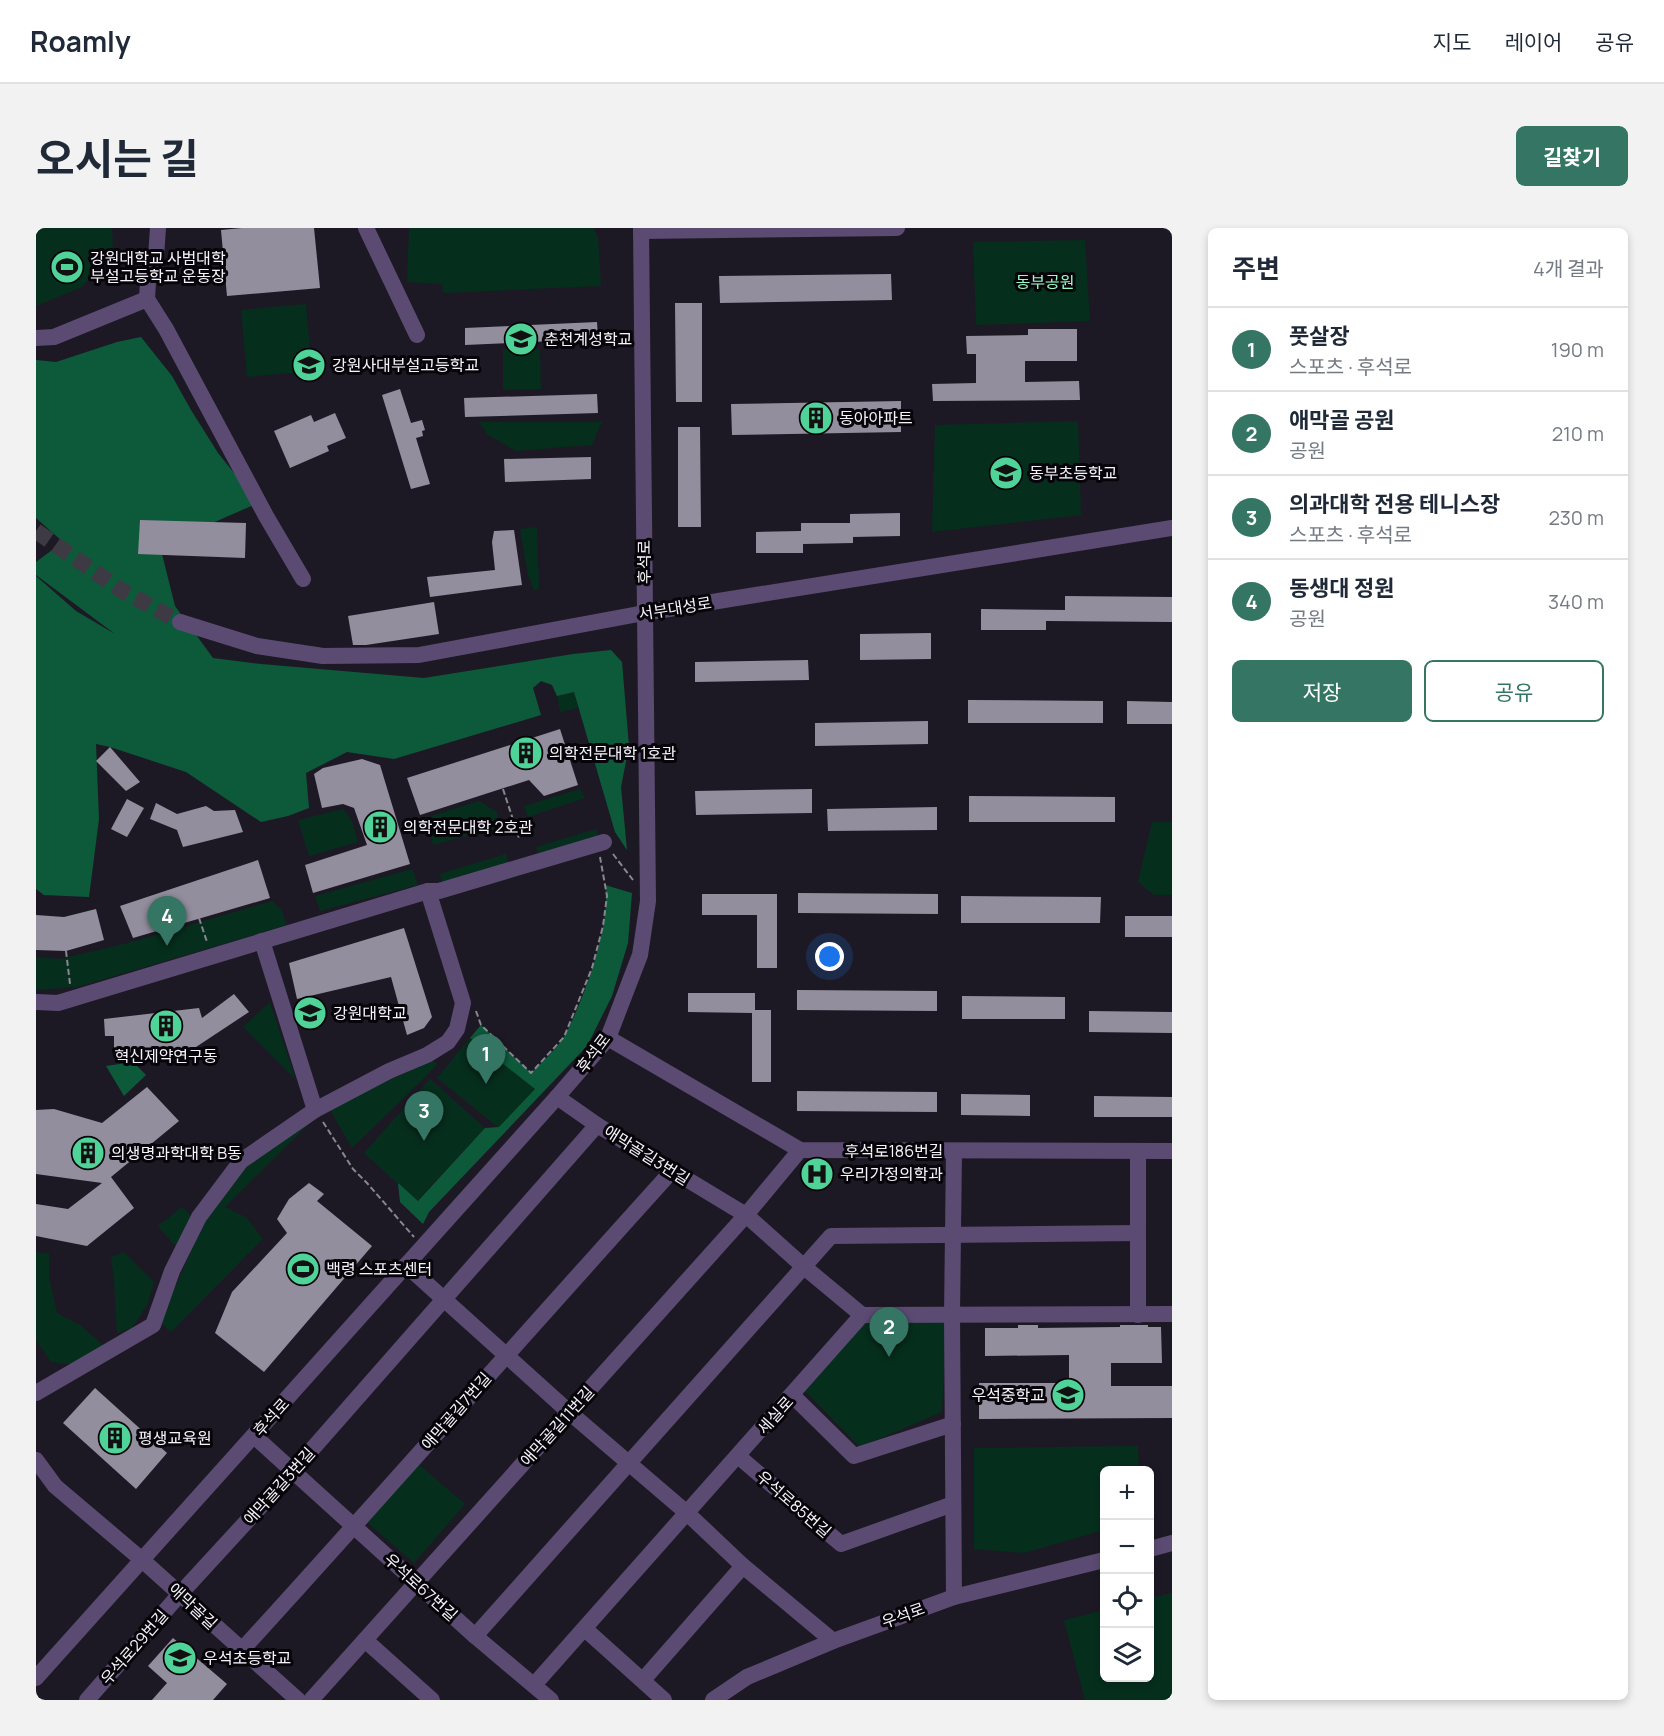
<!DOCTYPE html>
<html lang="ko">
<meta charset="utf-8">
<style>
body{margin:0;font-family:Manrope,"Noto Sans KR",sans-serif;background:#f2f2f3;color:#1f2937}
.controls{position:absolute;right:18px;bottom:18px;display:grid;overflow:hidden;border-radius:9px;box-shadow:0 3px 9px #0003}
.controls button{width:54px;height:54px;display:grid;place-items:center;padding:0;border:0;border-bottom:2px solid #e0e1e3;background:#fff;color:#1f2937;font:30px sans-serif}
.you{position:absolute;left:794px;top:729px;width:21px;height:21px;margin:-15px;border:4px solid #fff;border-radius:50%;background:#1a73e8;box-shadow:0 0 0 9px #1a73e833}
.badge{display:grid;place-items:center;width:39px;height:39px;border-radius:50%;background:#357563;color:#fff;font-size:20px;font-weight:700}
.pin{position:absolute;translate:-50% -50px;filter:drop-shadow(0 2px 3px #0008)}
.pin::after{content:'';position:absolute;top:32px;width:21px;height:18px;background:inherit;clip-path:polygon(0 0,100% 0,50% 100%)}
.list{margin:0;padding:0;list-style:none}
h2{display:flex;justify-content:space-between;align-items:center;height:78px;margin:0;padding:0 24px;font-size:26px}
h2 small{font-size:20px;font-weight:400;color:#747a83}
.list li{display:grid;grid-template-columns:39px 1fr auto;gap:18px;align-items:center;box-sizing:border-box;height:84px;padding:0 24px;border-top:2px solid #e0e1e3}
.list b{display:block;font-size:22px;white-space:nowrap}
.list p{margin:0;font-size:20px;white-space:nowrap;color:#747a83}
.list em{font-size:20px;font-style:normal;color:#747a83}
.actions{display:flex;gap:12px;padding:18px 24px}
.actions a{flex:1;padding:14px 0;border:2px solid #357563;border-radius:9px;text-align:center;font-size:21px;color:#357563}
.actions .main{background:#357563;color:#fff}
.icon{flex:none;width:33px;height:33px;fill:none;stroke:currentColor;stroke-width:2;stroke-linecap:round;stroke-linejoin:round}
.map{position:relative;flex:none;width:1136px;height:1472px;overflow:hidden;border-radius:9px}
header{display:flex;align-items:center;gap:36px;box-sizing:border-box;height:84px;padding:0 30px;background:#fff;border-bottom:2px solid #e0e1e3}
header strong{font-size:28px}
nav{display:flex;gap:33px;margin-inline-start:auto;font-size:21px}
.intro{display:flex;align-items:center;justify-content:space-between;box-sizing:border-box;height:144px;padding:0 36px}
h1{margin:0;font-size:42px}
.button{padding:15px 27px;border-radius:9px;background:#357563;color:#fff;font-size:21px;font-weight:700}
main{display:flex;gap:36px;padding:0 36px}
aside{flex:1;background:#fff;border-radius:9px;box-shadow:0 3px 9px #0003}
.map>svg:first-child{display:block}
.green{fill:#062e1d}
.forest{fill:#0d5a3b}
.building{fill:#938e9d}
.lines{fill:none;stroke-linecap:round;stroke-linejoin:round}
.minor-tunnel{stroke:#3e3a44;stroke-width:16;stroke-dasharray:16 8;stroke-linecap:butt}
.path{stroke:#89868f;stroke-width:2;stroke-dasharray:6 3;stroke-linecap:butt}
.minor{stroke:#5b4b73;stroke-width:16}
.labels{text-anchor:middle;stroke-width:6;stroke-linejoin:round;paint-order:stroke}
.poi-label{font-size:16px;fill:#f6f3fb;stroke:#070509;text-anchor:start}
.park-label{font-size:16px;fill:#97fac7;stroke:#070509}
.street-label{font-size:16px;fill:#f6f3fb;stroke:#070509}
</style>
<header>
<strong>Roamly</strong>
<nav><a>지도</a><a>레이어</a><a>공유</a></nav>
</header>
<div class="intro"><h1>오시는 길</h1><a class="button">길찾기</a></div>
<main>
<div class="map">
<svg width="1136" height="1472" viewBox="0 0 1136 1472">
<rect width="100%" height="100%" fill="#1d1924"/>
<g class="green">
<polygon points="0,0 76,0 77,19 46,59 0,78"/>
<polygon points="373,0 557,0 562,9 565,58 407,65 406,56 371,54"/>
<polygon points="1049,12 1054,93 940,97 937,14"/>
<polygon points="270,76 276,143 211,149 205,82"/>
<polygon points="467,121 504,121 505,161 467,162"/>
<polygon points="1042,193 1045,287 896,304 899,197"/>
<polygon points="443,194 566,194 556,217 480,223 452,207"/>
<polygon points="501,299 503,360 498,363 492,347 484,301"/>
<polygon points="538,464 542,480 524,484 521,468"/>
<polygon points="544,561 549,570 492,589 488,578"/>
<polygon points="443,573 461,584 464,599 397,617 389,590"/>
<polygon points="307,581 316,593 322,614 273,628 262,592"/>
<polygon points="1116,594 1136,594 1136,667 1118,667 1102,654"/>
<polygon points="560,601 562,608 502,625 500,619"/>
<polygon points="470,626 473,635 407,655 403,646"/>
<polygon points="376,641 382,657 284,683 279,668"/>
<polygon points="236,673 245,681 251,697 41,759 0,762 0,729 24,731 92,715"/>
<polygon points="234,774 260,852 207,799"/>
<polygon points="434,810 499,861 463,900 401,850"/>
<polygon points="396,832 401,836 390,848 316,920 293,880"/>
<polygon points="394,851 449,900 381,973 328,925"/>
<polygon points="276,893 189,979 211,990 227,1011 135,1104 124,1094 168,993 210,938"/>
<polygon points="146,979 156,989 140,1019 122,998"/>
<polygon points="0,1024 13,1026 13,1049 21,1085 44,1097 68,1118 48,1138 15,1134 0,1112"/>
<polygon points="88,1024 118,1054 112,1075 96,1100 81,1105 78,1052 75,1029"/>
<polygon points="824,1094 911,1094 906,1184 824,1219 769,1163"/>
<polygon points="1102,1218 1103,1242 1068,1242 1068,1302 988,1325 938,1321 938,1220"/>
<polygon points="382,1236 429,1276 378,1335 331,1294"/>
<polygon points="1136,1365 1136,1472 1049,1472 1028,1392 1068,1382 1068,1450 1114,1450 1114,1370"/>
</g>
<g class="forest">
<polygon points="105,109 136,148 155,182 182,225 222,275 124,318 139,378 177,430 225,436 388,450 537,426 575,422 586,434 593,518 585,559 591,622 579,604 538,464 521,468 516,457 505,453 497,460 505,487 358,531 311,524 270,545 273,580 252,588 225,594 150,544 74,519 60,516 63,591 53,669 8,667 0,661 0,348 40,383 79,406 0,347 0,334 27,314 0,290 0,132 20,134 81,114"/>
<path d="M 569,657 L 596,665 L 592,715 L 576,768 L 551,818 L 393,984 L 387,996 L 364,974 L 362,955 L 382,973 L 449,900 L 463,899 L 499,861 L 434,810 L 445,797 L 495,845 C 505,835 522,820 529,807 C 547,774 576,694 569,657 Z"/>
<polygon points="97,834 110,847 88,868 70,838"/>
</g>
<g class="building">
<polygon points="206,0 278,0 284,60 191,68 185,2"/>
<polygon points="855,46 856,72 684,75 683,48"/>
<polygon points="639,75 666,75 666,174 640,174"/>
<polygon points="561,94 562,111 429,117 429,100"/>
<polygon points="992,101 1041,101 1041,133 989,133 989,154 1043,153 1044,172 897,173 896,156 940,155 940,126 931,126 930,108 992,107"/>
<polygon points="364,161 375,195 386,192 389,202 386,203 387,208 380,210 394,256 375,261 346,167"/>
<polygon points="561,166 562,185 429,189 428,170"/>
<polygon points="865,173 865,204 696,207 695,176"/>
<polygon points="299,185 310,210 291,218 293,223 254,240 238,203 275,187 278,194"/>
<polygon points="642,199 664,199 665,299 642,299"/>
<polygon points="555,229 555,251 469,254 468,231"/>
<polygon points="864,285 864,308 817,309 817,315 767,316 767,325 720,325 720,304 765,303 765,295 814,295 814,286"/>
<polygon points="104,292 210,295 209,330 102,326"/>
<polygon points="478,302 486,357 394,369 391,349 459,342 456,314 458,303"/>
<polygon points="1029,368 1136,369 1136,394 1010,393 1010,402 945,402 945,381 1029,382"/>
<polygon points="398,374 403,406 330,417 317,417 312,388"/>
<polygon points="895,405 895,431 824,432 824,406"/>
<polygon points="772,432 773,452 659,454 659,434"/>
<polygon points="932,472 1067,473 1067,495 932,495"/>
<polygon points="1091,473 1136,474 1136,496 1091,496"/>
<polygon points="892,493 892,516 779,518 779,495"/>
<polygon points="524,501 542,557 508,568 493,552 384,587 371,550"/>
<polygon points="74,519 104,554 90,563 60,533"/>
<polygon points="326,531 344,537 374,636 277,665 269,637 331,617 318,580 307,576 286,580 278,546 287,540"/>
<polygon points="776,561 776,585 660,587 659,563"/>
<polygon points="933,568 1079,569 1079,594 933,594"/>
<polygon points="91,571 108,580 91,609 75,601"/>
<polygon points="120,575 141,586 170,578 178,583 199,582 207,604 147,619 141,602 114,591"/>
<polygon points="901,579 901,602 792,603 791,581"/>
<polygon points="222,632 234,670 97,710 84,678"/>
<polygon points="762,665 902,666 902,686 762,685"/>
<polygon points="666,666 741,666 741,740 721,740 721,687 666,687"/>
<polygon points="925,668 1065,669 1064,695 925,695"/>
<polygon points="60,681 68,712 30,723 0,722 0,687 28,689"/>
<rect x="1089" y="688" width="47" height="21"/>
<polygon points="368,700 396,789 388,800 371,807 355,749 261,771 253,735"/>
<polygon points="761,762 901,763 901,783 761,782"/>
<polygon points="652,765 719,765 719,782 735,782 735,854 716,854 716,785 652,784"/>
<polygon points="198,766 213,784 154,823 78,829 78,808 69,808 68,791 163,780 166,790"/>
<polygon points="926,768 1029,769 1029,791 926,791"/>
<polygon points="1053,783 1136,784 1136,805 1053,804"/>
<polygon points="111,859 143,893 75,949 98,980 51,1018 0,1008 0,976 32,981 66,955 0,946 0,882 18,881 66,895"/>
<polygon points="761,863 901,864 901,884 761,883"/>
<polygon points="925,866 994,867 994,888 925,887"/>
<polygon points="1058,868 1136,869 1136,889 1058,889"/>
<polygon points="273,955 288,966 281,973 336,1018 228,1144 179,1105 196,1064 251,1005 241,991 253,971"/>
<polygon points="982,1097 1002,1097 1002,1100 1084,1099 1084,1097 1112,1097 1112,1099 1125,1099 1126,1135 1075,1135 1075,1158 1136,1158 1136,1190 943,1191 943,1155 1033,1155 1033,1127 949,1128 949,1100 982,1100"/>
<polygon points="59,1160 131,1225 100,1261 27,1195"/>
<polygon points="137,1410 191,1456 177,1472 116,1472 131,1455 112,1438"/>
</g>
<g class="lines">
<polyline class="minor-tunnel" points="0,303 85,362 144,394"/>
<g class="path">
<polyline points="467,561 483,610"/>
<polyline points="577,626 597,652"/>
<polyline points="163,690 171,714"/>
<polyline points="30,723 34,756"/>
<polyline points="440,783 445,797 495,845 528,809 556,740 567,698 571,668 564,629"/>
<polyline points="287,894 317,941 331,955 378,1009"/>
</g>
<g class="minor">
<polyline points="330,0 381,107"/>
<polyline points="605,3 861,0"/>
<polyline points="111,71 112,53 119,43 122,0"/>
<polyline points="0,110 18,109 111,71 130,101 230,288 267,351"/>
<polyline points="144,394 221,418 287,428 383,427 608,385 1136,300"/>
<polyline points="0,774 22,775 392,663 403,663 568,614"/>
<polyline points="572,810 764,922 1136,923"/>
<polyline points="521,869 561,897"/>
<polyline points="279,882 353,843 391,827 412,814 421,801 427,775 392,663"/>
<polyline points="918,923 916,1087 918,1369"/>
<polyline points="370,1037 533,1184 651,1285 707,1338 797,1413"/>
<polyline points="1102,1087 1102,923"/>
<polyline points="0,1165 117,1097 136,1043 163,989 205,933 279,882 226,713"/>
<polyline points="756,1167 818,1228 917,1196"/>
<polyline points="218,1208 439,1408 515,1472"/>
<polyline points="702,1228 805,1316 917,1276"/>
<polyline points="0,1232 19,1258 105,1331 262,1472"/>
<polyline points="1114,1321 1136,1315"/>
<polyline points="549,1401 628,1472"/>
<polyline points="439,1408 795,1008 1102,1005"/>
<polyline points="329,1412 396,1472"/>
<path d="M 205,1423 C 350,1264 492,1102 636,943"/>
<polyline points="0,1450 521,869 572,810 604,727 612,673 605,0"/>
<polyline points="607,1452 707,1338"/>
<polyline points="498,1457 826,1087"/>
<polyline points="51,1472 144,1366 257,1243 561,897 710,987 767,1038 826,1087 1136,1086"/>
<polyline points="275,1472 710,987 764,922"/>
<polyline points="677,1472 711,1449 797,1413 918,1369 1068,1332"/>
</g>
</g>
<defs>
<symbol id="stadium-disc" viewBox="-11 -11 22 22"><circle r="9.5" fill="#50d398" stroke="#070509"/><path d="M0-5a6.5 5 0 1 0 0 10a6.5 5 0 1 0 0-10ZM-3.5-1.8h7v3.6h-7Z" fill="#111"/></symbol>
<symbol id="school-disc" viewBox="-11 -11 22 22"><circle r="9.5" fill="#50d398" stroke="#070509"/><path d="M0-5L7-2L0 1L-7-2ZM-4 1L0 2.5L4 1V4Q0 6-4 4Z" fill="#111"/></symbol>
<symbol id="building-disc" viewBox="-11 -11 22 22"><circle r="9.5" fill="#50d398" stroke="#070509"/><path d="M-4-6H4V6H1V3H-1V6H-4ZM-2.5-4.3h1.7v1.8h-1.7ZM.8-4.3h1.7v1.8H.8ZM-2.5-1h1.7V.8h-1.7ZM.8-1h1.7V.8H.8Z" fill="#111"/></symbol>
<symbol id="university-disc" viewBox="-11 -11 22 22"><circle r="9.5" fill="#50d398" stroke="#070509"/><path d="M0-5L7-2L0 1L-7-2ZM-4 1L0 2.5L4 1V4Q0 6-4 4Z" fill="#111"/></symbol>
<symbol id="hospital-disc" viewBox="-11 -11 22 22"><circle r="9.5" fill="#50d398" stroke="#070509"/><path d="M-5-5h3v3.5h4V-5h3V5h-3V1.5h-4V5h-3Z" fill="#111"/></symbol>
</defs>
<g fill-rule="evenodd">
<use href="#stadium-disc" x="12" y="20" width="38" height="38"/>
<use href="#school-disc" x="466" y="92" width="38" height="38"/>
<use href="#school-disc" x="254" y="118" width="38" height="38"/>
<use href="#building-disc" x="761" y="171" width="38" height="38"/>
<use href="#school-disc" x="951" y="226" width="38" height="38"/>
<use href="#building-disc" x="471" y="506" width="38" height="38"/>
<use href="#building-disc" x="325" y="580" width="38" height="38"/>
<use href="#university-disc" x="255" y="766" width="38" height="38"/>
<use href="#building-disc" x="111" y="779" width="38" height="38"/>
<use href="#building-disc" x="33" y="906" width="38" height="38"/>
<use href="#hospital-disc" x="762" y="927" width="38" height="38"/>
<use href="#stadium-disc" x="248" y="1022" width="38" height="38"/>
<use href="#school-disc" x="1013" y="1148" width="38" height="38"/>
<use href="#building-disc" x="60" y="1191" width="38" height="38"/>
<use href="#school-disc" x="125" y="1411" width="38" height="38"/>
</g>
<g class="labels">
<g class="poi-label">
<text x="54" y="36">강원대학교 사범대학<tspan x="54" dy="18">부설고등학교 운동장</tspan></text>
<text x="508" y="117">춘천계성학교</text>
<text x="296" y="143">강원사대부설고등학교</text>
<text x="803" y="196">동아아파트</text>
<text x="993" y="251">동부초등학교</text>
<text x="513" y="531">의학전문대학 1호관</text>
<text x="367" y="605">의학전문대학 2호관</text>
<text x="297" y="791">강원대학교</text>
<text x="130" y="834" text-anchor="middle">혁신제약연구동</text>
<text x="75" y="931">의생명과학대학 B동</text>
<text x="804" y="952">우리가정의학과</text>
<text x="290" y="1047">백령 스포츠센터</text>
<text x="1009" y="1173" text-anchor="end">우석중학교</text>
<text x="102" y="1216">평생교육원</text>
<text x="167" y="1436">우석초등학교</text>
</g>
<g class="park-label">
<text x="1009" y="60">동부공원</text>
</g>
<g class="street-label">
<text transform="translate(608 334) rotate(-90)" y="6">후석로</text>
<text transform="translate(639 380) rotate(-9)" y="6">서부대성로</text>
<text transform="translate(557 825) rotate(-53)" y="6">후석로</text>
<text x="858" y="929">후석로186번길</text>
<text transform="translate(611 927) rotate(32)" y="6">애막골길3번길</text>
<text transform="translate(420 1183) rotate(-49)" y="6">애막골길7번길</text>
<text transform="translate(739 1187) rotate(-48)" y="6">세실로</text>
<text transform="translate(235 1189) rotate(-48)" y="6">후석로</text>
<text transform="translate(521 1198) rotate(-48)" y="6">애막골길11번길</text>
<text transform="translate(243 1258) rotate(-48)" y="6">애막골길3번길</text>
<text transform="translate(758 1276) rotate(41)" y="6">우석로85번길</text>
<text transform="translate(385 1359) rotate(42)" y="6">우석로67번길</text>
<text transform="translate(157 1378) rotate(43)" y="6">애막골길</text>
<text transform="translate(867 1387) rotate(-20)" y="6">우석로</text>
<text transform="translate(98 1419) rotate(-49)" y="6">우석로29번길</text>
</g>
</g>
</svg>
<div class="controls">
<button>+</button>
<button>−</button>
<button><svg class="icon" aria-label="locate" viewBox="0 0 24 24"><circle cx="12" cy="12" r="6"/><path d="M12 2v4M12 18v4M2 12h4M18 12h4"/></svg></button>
<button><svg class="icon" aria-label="layers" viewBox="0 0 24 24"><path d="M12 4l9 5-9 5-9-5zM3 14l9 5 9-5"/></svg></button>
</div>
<div class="you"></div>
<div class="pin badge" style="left:450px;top:856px">1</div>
<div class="pin badge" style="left:853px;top:1129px">2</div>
<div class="pin badge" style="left:388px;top:913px">3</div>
<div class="pin badge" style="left:131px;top:718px">4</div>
</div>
<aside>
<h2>주변<small>4개 결과</small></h2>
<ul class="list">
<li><span class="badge">1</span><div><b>풋살장</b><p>스포츠 · 후석로</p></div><em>190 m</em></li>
<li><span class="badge">2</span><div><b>애막골 공원</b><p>공원</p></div><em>210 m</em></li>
<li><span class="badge">3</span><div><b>의과대학 전용 테니스장</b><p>스포츠 · 후석로</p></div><em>230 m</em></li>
<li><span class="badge">4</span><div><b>동생대 정원</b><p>공원</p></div><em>340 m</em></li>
</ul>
<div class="actions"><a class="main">저장</a><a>공유</a></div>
</aside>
</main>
